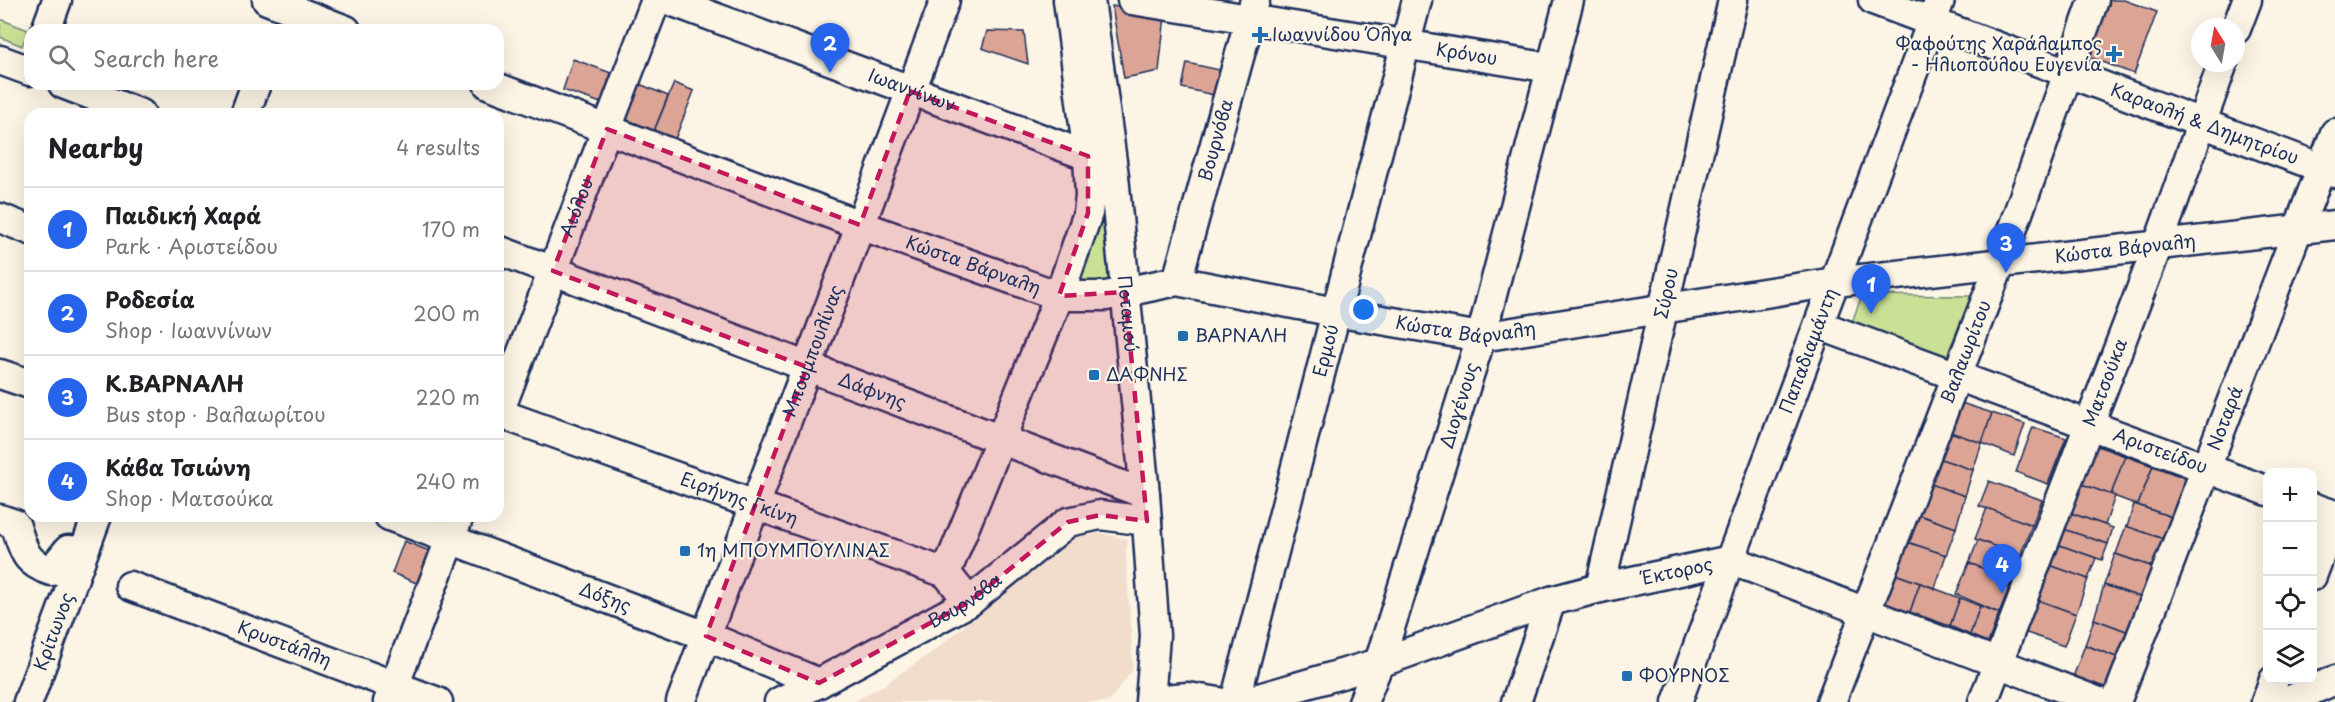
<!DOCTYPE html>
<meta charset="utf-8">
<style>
body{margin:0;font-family:"Playpen Sans",sans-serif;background:#f6f6f6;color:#202124}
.controls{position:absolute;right:18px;bottom:18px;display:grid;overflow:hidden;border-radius:12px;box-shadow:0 6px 24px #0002}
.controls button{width:54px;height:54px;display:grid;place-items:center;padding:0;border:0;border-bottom:2px solid #e0e0e0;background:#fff;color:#202124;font:30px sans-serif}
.compass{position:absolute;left:2191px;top:18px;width:54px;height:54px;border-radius:50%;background:#fff;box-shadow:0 6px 24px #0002;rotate:349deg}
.you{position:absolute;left:1364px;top:310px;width:21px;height:21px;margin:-15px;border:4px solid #fff;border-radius:50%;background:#1a73e8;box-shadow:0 0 0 9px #1a73e833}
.badge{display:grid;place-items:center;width:39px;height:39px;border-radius:50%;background:#2563eb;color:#fff;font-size:20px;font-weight:700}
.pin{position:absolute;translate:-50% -50px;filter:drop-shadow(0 2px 3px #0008)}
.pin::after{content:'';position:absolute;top:32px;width:21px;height:18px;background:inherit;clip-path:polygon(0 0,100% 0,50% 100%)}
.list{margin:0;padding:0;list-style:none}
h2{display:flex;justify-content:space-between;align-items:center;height:78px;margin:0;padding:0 24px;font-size:26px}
h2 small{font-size:20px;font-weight:400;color:#757577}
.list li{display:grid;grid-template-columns:39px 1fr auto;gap:18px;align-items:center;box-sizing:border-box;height:84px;padding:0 24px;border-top:2px solid #e0e0e0}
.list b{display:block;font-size:22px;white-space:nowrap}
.list p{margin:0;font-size:20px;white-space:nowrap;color:#757577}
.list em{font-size:20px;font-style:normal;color:#757577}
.icon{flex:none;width:33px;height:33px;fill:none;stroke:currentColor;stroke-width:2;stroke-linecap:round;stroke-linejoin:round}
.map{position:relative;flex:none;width:2335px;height:702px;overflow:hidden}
.search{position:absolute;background:#fff;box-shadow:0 6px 24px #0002;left:24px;top:24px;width:480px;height:66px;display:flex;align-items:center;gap:15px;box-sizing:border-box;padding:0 21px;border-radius:18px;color:#757577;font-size:22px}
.panel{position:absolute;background:#fff;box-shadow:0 6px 24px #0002;left:24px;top:108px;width:480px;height:414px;border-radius:18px}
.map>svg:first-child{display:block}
.built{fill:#f2ddcd}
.green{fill:#c9e095;stroke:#72887a;stroke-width:1.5}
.building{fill:#dca494;stroke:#1b2f5e;stroke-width:1.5}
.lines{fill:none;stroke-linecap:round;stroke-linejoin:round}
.minor-casing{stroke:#1b2f5e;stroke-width:33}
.minor{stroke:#fcf5e5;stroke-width:28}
.marked{fill:#c2185b;fill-opacity:0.2;stroke:#c2185b;stroke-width:4.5;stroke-dasharray:12 8;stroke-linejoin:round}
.poi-dot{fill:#1f6fb2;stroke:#fcf5e5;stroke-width:2}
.labels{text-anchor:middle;stroke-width:4.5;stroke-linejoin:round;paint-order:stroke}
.poi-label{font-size:18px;fill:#1b2f5e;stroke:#fcf5e5;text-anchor:start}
.street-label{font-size:18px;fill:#1b2f5e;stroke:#fcf5e5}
</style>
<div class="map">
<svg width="2335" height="702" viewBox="0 0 2335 702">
<rect width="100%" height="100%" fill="#fcf5e5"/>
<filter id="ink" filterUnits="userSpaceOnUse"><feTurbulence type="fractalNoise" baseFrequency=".0167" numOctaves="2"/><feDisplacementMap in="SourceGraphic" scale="12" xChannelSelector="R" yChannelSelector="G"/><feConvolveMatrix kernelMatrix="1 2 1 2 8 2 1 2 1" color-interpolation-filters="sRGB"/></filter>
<g filter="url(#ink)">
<polygon class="built" points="1100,533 1128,539 1126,554 1133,669 1109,702 853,702 882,686 938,648 1039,562 1072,538"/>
<g class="green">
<polygon points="0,19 28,30 22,46 0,37"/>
<polygon points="1104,214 1112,282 1086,285 1079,274"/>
<polygon points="1862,295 1972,296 1941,369 1848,333"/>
</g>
<g class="building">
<polygon points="2108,0 2124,0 2157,12 2134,74 2087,56"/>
<polygon points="1112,6 1165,15 1159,71 1124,78"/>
<polygon points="987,31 1024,32 1028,64 982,48"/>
<polygon points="573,59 611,73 601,103 563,90"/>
<polygon points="1187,63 1229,72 1223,97 1182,88"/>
<polygon points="637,83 668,96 654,131 623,118"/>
<polygon points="674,83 694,91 675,139 654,131"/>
<polygon points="1952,400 1992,413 1982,443 1941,429"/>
<polygon points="1992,413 2025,424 2014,456 1982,443"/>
<polygon points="2033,427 2066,438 2048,484 2016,472"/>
<polygon points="1941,429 1982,443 1973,470 1932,456"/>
<polygon points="2086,442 2125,456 2111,495 2073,481"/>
<polygon points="1932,456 1973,470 1965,496 1922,481"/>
<polygon points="2125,456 2153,466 2138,505 2111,495"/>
<polygon points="2153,466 2190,480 2177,519 2138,505"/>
<polygon points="1922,481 1965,496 1956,528 1910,512"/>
<polygon points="1989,481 2042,500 2032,525 1979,506"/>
<polygon points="2073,481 2115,496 2105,525 2062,510"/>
<polygon points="2134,504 2177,519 2169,541 2127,527"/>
<polygon points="1987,508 2032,525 2020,556 1975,539"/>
<polygon points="2062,510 2113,528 2108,544 2057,527"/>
<polygon points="1910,512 1956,528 1946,555 1898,539"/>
<polygon points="2126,526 2169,541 2159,569 2116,554"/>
<polygon points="2057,527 2108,544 2102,560 2051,542"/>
<polygon points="1898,539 1946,555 1935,588 1886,571"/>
<polygon points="1978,540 2020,556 2012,580 1969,563"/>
<polygon points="404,541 432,552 419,584 392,573"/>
<polygon points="2051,542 2096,558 2088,579 2044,563"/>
<polygon points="2115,554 2159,569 2149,600 2104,585"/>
<polygon points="1969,563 2012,580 1999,613 1956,594"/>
<polygon points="2044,563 2088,579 2076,614 2032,598"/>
<polygon points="1886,571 1920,583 1910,612 1876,601"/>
<polygon points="1920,583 1960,598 1950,626 1910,612"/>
<polygon points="2104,585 2149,600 2134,634 2094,619"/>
<polygon points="1960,598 1980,606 1970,635 1950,626"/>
<polygon points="2032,598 2076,614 2064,646 2021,631"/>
<polygon points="1980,606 1999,613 1988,643 1970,635"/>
<polygon points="2094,619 2134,634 2124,660 2085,645"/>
<polygon points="2085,645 2124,660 2109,700 2070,685"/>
</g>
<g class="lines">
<defs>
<g id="minor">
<polyline points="267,0 346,30"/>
<path id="s1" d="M 668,0 L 1088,156"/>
<path id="s2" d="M 1090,0 L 1114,176 L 1145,494 L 1155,636 L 1150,702"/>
<path id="s3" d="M 1132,0 L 1551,68"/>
<path id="s4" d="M 1873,0 L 2335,173"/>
<polyline points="2236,29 2247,0"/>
<polyline points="46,30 57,0"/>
<polyline points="0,60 30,71"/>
<polyline points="63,84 141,114"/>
<path id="s5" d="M 488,84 L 860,225 L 1059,296 L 1106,296 L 1177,281 L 1335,312 L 1481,337 L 1835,282 L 2335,225"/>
<polyline points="245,114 256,84"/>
<polyline points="0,218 30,230"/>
<path id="s6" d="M 498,250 L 1145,494"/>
<path id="s7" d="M 1177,281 L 1255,0"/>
<path id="s8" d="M 1819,325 L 2268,491"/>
<polyline points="0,374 30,384"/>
<path id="s9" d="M 498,413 L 946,573 L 969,602"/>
<path id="s10" d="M 498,415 L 656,0"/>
<polyline points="2312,507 2335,515 2312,576"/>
<path id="s11" d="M 389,516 L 706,636 L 819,683"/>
<path d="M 0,519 L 15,524 C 24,549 23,562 51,571 L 68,550 L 82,551 L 80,561"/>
<polyline points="946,573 1059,296 1088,213 1090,196 1088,156 1068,0"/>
<path id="s12" d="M 130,586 L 438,702"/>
<path id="s13" d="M 1600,588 L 1733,0"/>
<polyline points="1151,700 1188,697 1219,702"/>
<path id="s14" d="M 28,702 L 97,516"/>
<polyline points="388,702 459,516"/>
<path id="s15" d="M 681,702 L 945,0"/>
<path id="s16" d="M 779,702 L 819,683 L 969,602 L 1068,522 L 1100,515 L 1147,521"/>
<path id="s17" d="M 1235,702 L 1417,0"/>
<path id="s18" d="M 1245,702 L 1379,663 L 1551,601 L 1600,588 L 1731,560 L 2099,702"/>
<path id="s19" d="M 1363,702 L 1379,663 L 1481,337 L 1569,0"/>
<polyline points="1516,702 1551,601"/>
<path id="s20" d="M 1677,702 L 1940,0"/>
<path id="s21" d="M 1831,702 L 2000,264 L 2094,0"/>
<path id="s22" d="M 1983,702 L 2158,245 L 2223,63"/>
<path id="s23" d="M 2116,702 L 2335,133"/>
<polyline points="2266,702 2274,680"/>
<polyline points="2286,702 2335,680"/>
</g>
</defs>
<use href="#minor" class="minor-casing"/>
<use href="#minor" class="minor"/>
</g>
</g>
<path class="marked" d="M 910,91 L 1088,156 L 1088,213 L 1059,296 L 1125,292 L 1147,521 L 1100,515 L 1068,522 L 969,602 L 819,683 L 706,636 L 807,367 L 553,271 L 607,129 L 860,225 Z"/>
<g class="poi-dot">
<path d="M1257 26h6v6h6v6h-6v6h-6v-6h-6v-6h6z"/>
<path d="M2111 45h6v6h6v6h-6v6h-6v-6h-6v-6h6z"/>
<rect x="1177" y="330" width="12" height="12" rx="3"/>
<rect x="1088" y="369" width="12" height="12" rx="3"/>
<rect x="679" y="545" width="12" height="12" rx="3"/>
<rect x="1621" y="670" width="12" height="12" rx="3"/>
</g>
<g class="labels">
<g class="poi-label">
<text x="1272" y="41">Ιωαννίδου Όλγα</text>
<text x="2102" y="50" text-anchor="end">Φαφούτης Χαράλαμπος<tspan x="2102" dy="21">- Ηλιοπούλου Ευγενία</tspan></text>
<text x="1195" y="342">ΒΑΡΝΑΛΗ</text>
<text x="1106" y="381">ΔΑΦΝΗΣ</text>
<text x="697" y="557">1η ΜΠΟΥΜΠΟΥΛΙΝΑΣ</text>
<text x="1639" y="682">ΦΟΥΡΝΟΣ</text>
</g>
<g class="street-label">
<text dy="6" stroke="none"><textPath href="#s3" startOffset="339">Κρόνου</textPath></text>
<text dy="6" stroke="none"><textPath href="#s1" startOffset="260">Ιωαννίνων</textPath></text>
<text dy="6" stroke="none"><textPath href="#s4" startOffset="354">Καραολή &amp; Δημητρίου</textPath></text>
<text dy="6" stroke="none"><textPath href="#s7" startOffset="146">Βουρνόβα</textPath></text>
<text dy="6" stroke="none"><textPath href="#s10" startOffset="222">Αιόλου</textPath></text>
<text dy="6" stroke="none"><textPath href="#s5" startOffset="1688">Κώστα Βάρναλη</textPath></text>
<text dy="6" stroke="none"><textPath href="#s5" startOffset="518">Κώστα Βάρναλη</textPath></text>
<text dy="6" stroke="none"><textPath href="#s13" startOffset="302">Σύρου</textPath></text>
<text dy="6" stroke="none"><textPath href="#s2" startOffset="316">Ποταμού</textPath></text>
<text dy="6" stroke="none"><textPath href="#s5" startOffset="1022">Κώστα Βάρναλη</textPath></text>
<text dy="6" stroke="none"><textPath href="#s15" startOffset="375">Μπουμπουλίνας</textPath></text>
<text dy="6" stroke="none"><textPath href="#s17" startOffset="363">Ερμού</textPath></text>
<text dy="6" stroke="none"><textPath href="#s20" startOffset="375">Παπαδιαμάντη</textPath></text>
<text dy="6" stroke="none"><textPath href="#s21" startOffset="375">Βαλαωρίτου</textPath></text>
<text dy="6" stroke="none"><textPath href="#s22" startOffset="342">Ματσούκα</textPath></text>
<text dy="6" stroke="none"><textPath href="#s6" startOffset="400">Δάφνης</textPath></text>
<text dy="6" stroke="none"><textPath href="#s19" startOffset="312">Διογένους</textPath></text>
<text dy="6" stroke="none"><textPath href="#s23" startOffset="304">Νοταρά</textPath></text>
<text dy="6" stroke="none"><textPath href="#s8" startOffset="364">Αριστείδου</textPath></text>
<text dy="6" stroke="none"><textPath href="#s9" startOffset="256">Ειρήνης Γκίνη</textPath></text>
<text dy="6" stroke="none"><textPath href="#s18" startOffset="452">Έκτορος</textPath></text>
<text dy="6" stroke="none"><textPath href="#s11" startOffset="231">Δόξης</textPath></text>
<text dy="6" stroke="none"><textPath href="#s16" startOffset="212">Βουρνόβα</textPath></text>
<text dy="6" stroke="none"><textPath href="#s14" startOffset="75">Κρίτωνος</textPath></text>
<text dy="6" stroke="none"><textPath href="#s12" startOffset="165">Κρυστάλλη</textPath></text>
</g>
</g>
</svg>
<div class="controls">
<button>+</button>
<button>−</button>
<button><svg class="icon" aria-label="locate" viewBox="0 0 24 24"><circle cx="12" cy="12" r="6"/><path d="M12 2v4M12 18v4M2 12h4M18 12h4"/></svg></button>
<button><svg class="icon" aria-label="layers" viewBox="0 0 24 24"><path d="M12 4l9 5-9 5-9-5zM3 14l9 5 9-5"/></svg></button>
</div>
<svg class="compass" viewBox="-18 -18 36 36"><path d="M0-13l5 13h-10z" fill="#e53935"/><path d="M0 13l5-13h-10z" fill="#757577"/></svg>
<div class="you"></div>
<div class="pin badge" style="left:1871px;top:314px">1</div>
<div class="pin badge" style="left:830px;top:73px">2</div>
<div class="pin badge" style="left:2006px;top:273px">3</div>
<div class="pin badge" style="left:2002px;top:594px">4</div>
<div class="search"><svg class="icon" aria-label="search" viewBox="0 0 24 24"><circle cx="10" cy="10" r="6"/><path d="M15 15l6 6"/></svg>Search here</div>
<section class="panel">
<h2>Nearby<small>4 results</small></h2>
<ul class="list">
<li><span class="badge">1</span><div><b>Παιδική Χαρά</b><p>Park · Αριστείδου</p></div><em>170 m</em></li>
<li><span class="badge">2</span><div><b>Ροδεσία</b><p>Shop · Ιωαννίνων</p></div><em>200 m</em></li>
<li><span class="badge">3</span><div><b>Κ.ΒΑΡΝΑΛΗ</b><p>Bus stop · Βαλαωρίτου</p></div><em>220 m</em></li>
<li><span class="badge">4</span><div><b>Κάβα Τσιώνη</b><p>Shop · Ματσούκα</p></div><em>240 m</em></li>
</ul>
</section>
</div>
